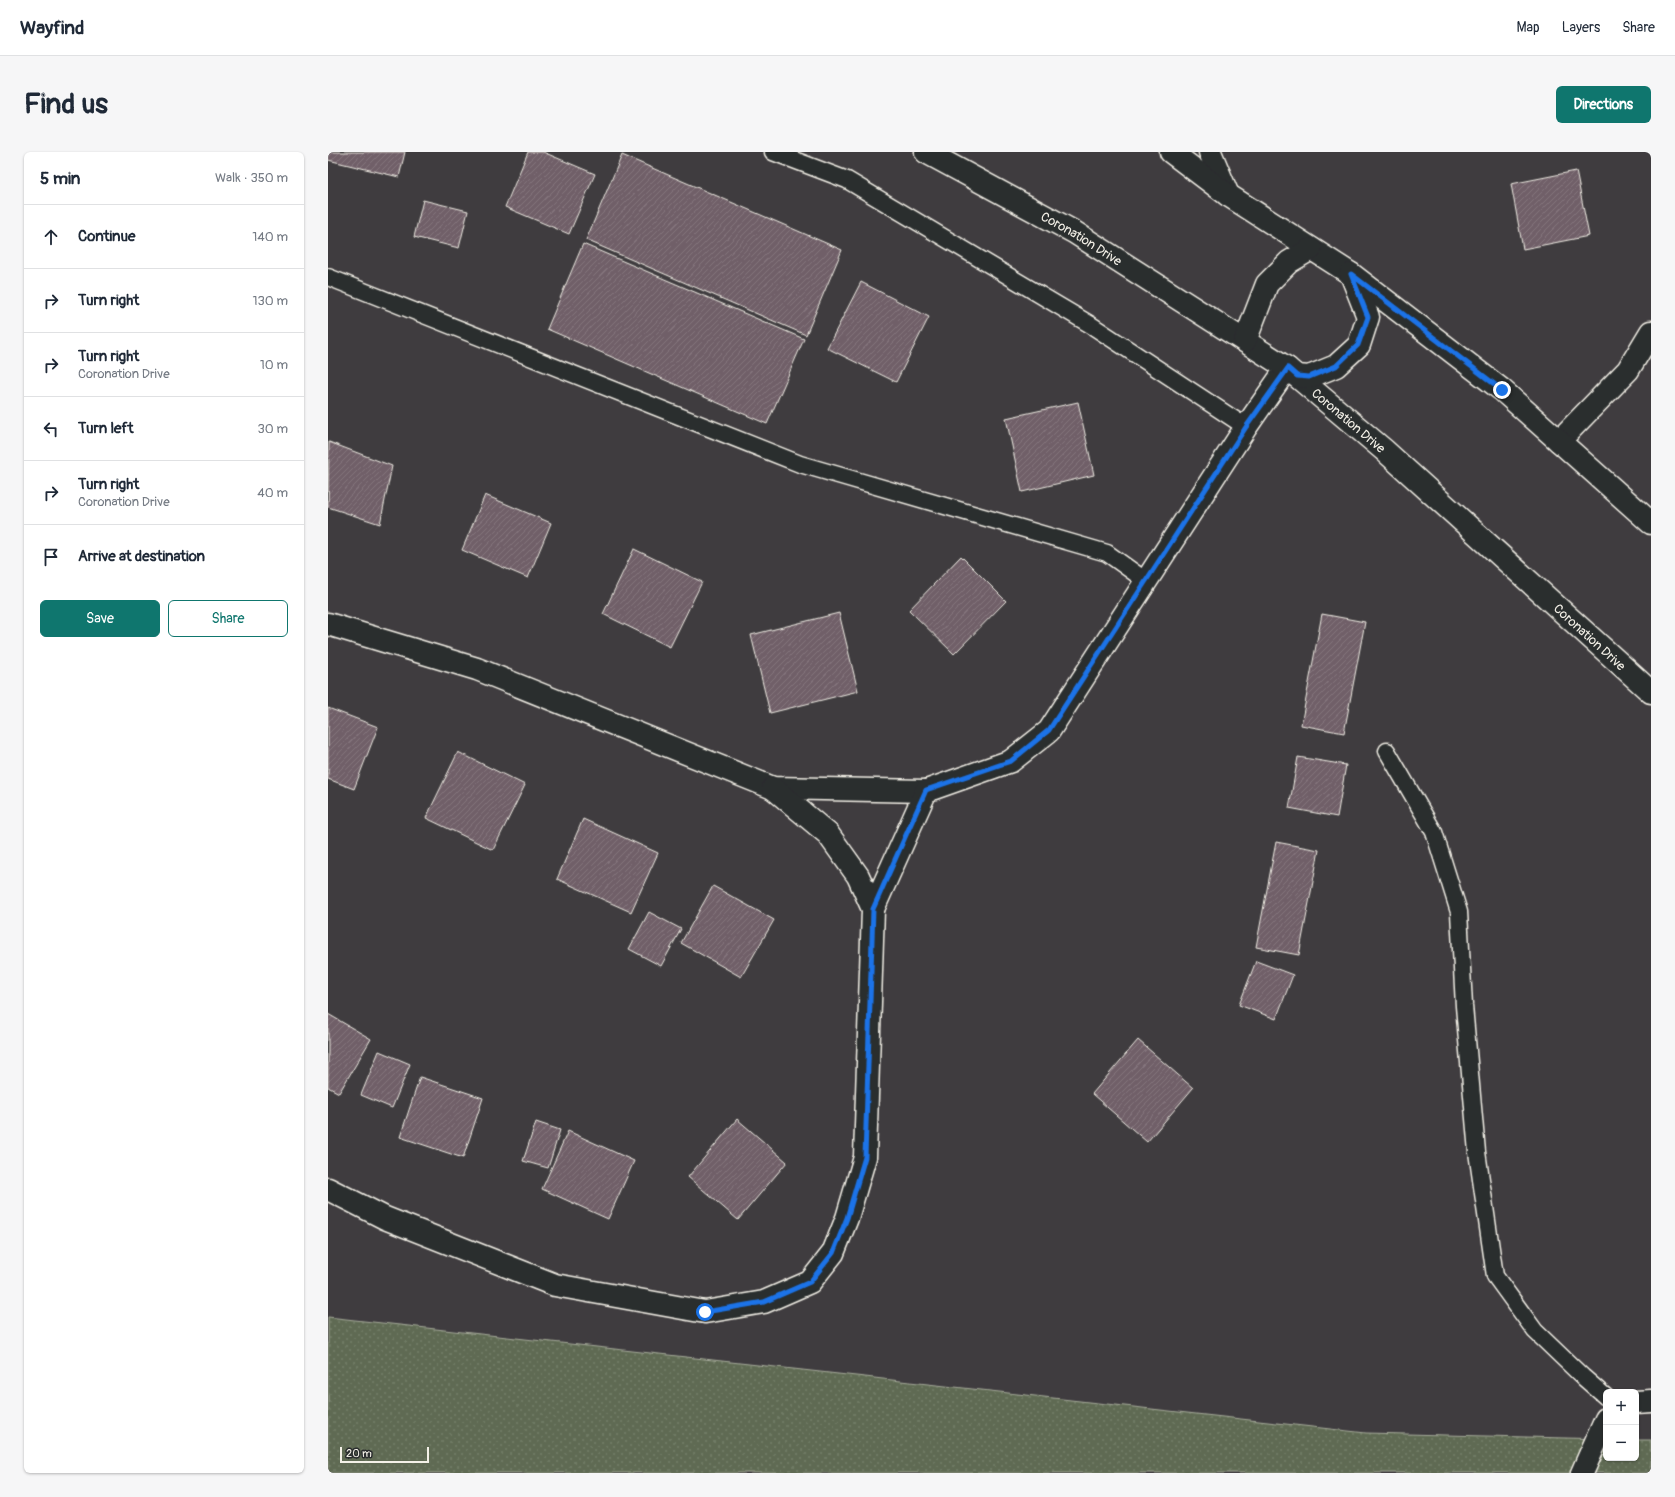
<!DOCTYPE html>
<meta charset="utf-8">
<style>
body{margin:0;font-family:Pangolin,sans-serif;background:#f6f6f7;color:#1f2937}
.controls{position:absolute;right:12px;bottom:12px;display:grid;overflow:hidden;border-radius:6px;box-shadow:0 1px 3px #0004}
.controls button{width:36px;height:36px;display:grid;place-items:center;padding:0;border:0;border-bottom:1px solid #e0e1e3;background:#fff;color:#1f2937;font:20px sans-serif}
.scale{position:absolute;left:12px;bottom:10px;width:89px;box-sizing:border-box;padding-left:4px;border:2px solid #f4f1e8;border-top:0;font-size:11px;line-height:14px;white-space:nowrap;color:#f4f1e8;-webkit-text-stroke:3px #2a2d2e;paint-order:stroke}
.stop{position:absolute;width:12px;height:12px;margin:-9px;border:3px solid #1a73e8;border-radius:50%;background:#fff}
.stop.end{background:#1a73e8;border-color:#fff;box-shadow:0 1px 4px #0008}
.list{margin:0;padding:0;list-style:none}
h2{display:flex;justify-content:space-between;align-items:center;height:52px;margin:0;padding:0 16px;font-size:17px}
h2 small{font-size:13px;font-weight:400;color:#747a83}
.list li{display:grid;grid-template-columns:26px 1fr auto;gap:12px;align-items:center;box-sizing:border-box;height:64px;padding:0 16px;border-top:1px solid #e0e1e3}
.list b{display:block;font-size:15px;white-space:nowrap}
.list p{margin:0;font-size:13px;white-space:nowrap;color:#747a83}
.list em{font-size:13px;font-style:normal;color:#747a83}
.actions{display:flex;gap:8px;padding:12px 16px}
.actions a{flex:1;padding:9px 0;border:1px solid #0f766e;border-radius:6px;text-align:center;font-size:14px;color:#0f766e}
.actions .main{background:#0f766e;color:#fff}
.icon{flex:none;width:22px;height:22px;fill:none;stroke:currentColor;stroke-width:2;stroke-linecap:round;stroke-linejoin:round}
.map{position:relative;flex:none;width:1323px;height:1321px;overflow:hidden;border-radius:6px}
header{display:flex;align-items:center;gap:24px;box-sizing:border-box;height:56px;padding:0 20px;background:#fff;border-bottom:1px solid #e0e1e3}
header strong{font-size:19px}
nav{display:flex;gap:22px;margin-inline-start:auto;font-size:14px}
.intro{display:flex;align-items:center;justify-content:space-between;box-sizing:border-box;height:96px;padding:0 24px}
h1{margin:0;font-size:28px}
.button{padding:10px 18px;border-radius:6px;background:#0f766e;color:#fff;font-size:14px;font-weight:700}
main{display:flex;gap:24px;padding:0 24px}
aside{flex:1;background:#fff;border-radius:6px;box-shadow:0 1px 3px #0004}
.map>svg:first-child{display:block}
.grass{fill:url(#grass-dots);stroke:#a9ae9d}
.building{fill:url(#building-hatch);stroke:#f4f1e8}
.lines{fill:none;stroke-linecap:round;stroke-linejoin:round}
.lane-casing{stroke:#f4f1e8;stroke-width:19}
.street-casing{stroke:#f4f1e8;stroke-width:25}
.secondary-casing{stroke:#f4f1e8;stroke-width:25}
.lane{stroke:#2a2d2e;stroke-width:16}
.street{stroke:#2a2d2e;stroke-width:22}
.secondary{stroke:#2a2d2e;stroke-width:22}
.route{stroke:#1a73e8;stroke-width:5}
.labels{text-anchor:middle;stroke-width:3.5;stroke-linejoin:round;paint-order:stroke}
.street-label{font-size:13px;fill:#f4f1e8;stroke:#2a2d2e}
</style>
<header>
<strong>Wayfind</strong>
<nav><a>Map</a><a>Layers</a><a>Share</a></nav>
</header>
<div class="intro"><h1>Find us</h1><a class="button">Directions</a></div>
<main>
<aside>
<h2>5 min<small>Walk · 350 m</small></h2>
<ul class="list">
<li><svg class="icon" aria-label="ahead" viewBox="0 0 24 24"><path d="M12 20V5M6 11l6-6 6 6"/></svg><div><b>Continue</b></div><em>140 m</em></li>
<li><svg class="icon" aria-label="right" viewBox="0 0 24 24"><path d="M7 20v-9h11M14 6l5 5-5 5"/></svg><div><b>Turn right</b></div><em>130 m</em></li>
<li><svg class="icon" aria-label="right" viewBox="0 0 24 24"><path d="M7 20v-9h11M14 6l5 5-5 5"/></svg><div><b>Turn right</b><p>Coronation Drive</p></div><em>10 m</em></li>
<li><svg class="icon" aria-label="left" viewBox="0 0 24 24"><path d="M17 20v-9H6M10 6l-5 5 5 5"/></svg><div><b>Turn left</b></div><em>30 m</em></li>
<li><svg class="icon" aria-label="right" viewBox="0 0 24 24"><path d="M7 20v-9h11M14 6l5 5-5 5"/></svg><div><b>Turn right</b><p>Coronation Drive</p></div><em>40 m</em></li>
<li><svg class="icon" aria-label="arrive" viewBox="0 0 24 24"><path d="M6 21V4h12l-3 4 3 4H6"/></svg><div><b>Arrive at destination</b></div></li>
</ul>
<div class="actions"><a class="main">Save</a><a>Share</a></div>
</aside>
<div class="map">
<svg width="1323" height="1321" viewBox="0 0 1323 1321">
<defs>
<pattern id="grass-dots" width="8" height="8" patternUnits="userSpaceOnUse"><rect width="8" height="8" fill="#5e6a52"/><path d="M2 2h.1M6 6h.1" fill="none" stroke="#76806b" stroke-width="1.8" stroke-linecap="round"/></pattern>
<pattern id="building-hatch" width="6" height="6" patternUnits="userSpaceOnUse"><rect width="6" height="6" fill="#705f68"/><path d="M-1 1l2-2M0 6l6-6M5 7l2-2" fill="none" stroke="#85767e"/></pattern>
</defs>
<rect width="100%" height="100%" fill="#3f3c3f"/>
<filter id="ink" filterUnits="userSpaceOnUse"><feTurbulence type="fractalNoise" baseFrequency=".025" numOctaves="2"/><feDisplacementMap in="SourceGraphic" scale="8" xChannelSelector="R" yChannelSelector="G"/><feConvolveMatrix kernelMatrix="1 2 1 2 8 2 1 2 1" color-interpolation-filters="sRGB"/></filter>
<g filter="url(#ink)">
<polygon class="grass" points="0,1165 1038,1281 1278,1287 1278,1306 1308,1306 1308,1288 1323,1288 1323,1321 0,1321"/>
<g class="building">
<polygon points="1,0 77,0 71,25 0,8"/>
<polygon points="200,0 215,0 267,22 241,82 177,55"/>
<polygon points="294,3 514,98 478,183 258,88"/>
<polygon points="1248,19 1261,84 1195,97 1183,32"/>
<polygon points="95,48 140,59 131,96 86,85"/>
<polygon points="255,92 476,187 439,272 219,177"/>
<polygon points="533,130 601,165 568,230 499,196"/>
<polygon points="750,250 766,323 694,340 678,266"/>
<polygon points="1,290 64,314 52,372 0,355"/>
<polygon points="157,343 223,371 200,426 134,398"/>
<polygon points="306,397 374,430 342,495 275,462"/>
<polygon points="633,404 678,449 626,502 581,458"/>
<polygon points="511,461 530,539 442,561 423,483"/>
<polygon points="994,462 1037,470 1016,581 973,573"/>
<polygon points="0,556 50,575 26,637 0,627"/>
<polygon points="130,600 197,633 165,698 98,666"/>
<polygon points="970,605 1018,613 1009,665 961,656"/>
<polygon points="255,667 330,701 303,760 229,727"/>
<polygon points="948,690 991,698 971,803 928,795"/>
<polygon points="385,734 446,768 413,825 353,791"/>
<polygon points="321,760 353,777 333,814 301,797"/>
<polygon points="928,809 965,823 948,867 911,853"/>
<polygon points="0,862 43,887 11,941 0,935"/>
<polygon points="810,888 865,936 819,990 764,942"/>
<polygon points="51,899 82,912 64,956 33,943"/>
<polygon points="92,925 155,946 135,1006 72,985"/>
<polygon points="409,967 459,1010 410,1068 360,1025"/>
<polygon points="208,970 232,978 220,1016 195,1009"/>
<polygon points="240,979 306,1009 280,1067 214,1037"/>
</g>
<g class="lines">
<defs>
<g id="lane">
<polyline points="445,0 519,28 763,173 918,275"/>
<polyline points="0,125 472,312 779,401 818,429"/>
<polyline points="1059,599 1106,680 1131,760 1136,854 1149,1000 1167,1124 1207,1179 1255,1225 1278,1245"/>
</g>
<g id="street">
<polyline points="882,0 900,43"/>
<polyline points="1231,289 1300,218 1323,180"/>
<polyline points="0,472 149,517 445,636 598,639 683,609 721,579 918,275 959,216"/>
<polyline points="545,757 598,639"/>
<polyline points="0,1037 57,1066 227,1133 377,1160 436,1150 482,1130 505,1101 519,1066 537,1005 545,757 530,724 500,682 445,636"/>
<polyline points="1308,1250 1323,1249"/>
<polyline points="1254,1321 1278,1267"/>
</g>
<g id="secondary">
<path id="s1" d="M 598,0 L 746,80 L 959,216 L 1056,298 L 1323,540"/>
<polyline points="843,0 900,43 1023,122 1174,238 1323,371"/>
<polyline points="917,189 939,132 961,110 983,97"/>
<polyline points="969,224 981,225 1008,214 1031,193 1040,165 1023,122"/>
</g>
</defs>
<use href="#lane" class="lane-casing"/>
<use href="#street" class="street-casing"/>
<use href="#secondary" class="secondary-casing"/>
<use href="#lane" class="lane"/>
<use href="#street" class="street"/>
<use href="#secondary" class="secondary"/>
</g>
</g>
<g class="lines" filter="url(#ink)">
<polyline class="route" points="377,1160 436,1150 482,1130 505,1101 519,1066 537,1005 545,757 598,638 683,609 721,578 918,275 960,216 969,224 981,225 1008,214 1030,193 1040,165 1023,122 1174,238"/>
</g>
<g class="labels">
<g class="street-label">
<text dy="5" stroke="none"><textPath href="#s1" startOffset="178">Coronation Drive</textPath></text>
<text dy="5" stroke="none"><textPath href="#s1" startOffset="502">Coronation Drive</textPath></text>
<text dy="5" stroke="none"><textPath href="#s1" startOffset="826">Coronation Drive</textPath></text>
</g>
</g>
</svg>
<div class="controls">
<button>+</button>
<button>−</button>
</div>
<div class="scale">20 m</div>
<div class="stop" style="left:377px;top:1160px"></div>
<div class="stop end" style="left:1174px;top:238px"></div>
</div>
</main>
